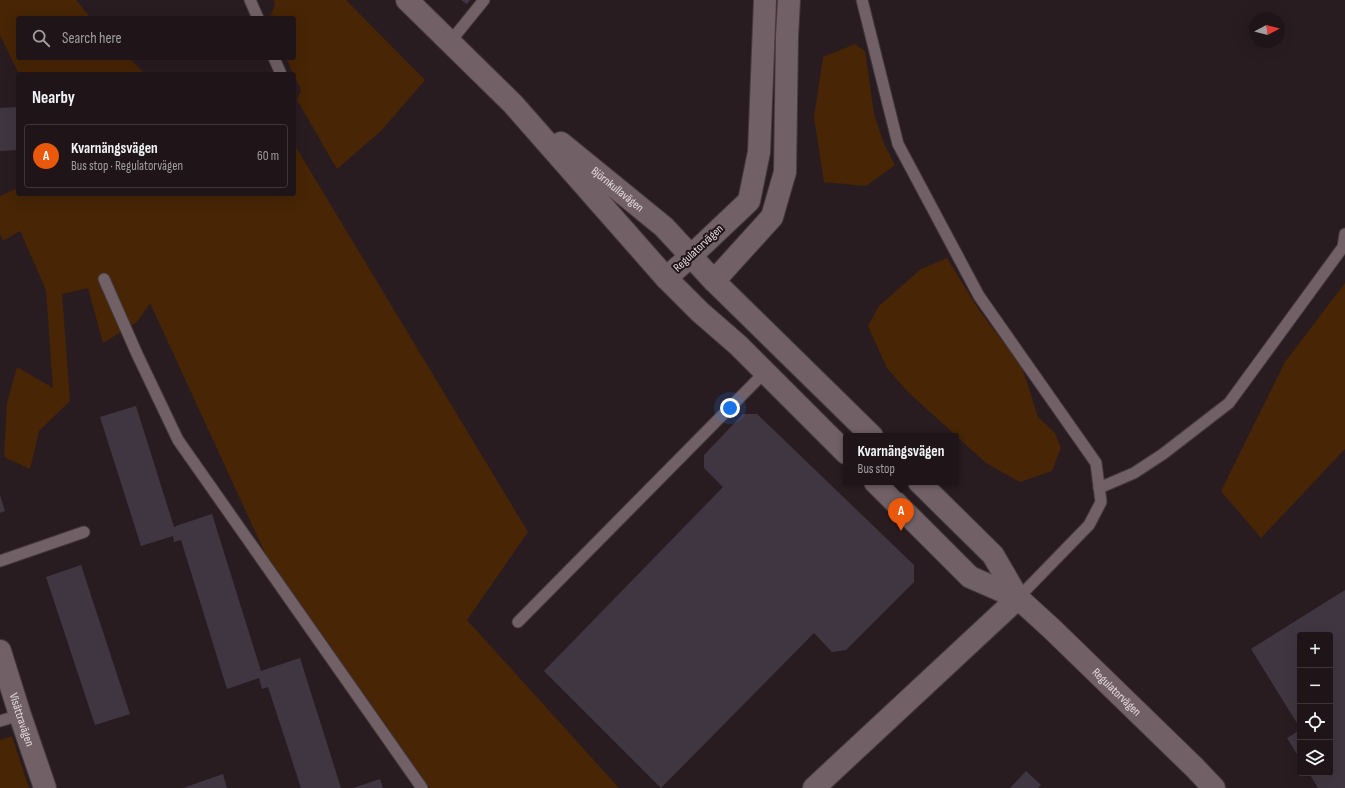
<!DOCTYPE html>
<meta charset="utf-8">
<style>
body{margin:0;font-family:"Sofia Sans Condensed",sans-serif;background:#2c2226;color:#f1f3f6}
.controls{position:absolute;right:12px;bottom:12px;display:grid;overflow:hidden;border-radius:4px;box-shadow:0 4px 16px #0002}
.controls button{width:36px;height:36px;display:grid;place-items:center;padding:0;border:0;border-bottom:1px solid #3c3438;background:#1f1519;color:#f1f3f6;font:20px sans-serif}
.compass{position:absolute;left:1249px;top:12px;width:36px;height:36px;border-radius:50%;background:#1f1519;box-shadow:0 4px 16px #0002;rotate:83deg}
.you{position:absolute;left:730px;top:408px;width:14px;height:14px;margin:-10px;border:3px solid #fff;border-radius:50%;background:#1a73e8;box-shadow:0 0 0 6px #1a73e833}
.badge{display:grid;place-items:center;width:26px;height:26px;border-radius:50%;background:#ea580c;color:#fff;font-size:13px;font-weight:700}
.pin{position:absolute;translate:-50% -33px;filter:drop-shadow(0 1px 2px #0008)}
.pin::after{content:'';position:absolute;top:21px;width:14px;height:12px;background:inherit;clip-path:polygon(0 0,100% 0,50% 100%)}
.popup{position:absolute;left:843px;top:433px;width:116px;height:52px;box-sizing:border-box;display:grid;place-content:center;border-radius:4px;background:#1f1519;filter:drop-shadow(0 1px 3px #0005);font-size:13px;white-space:nowrap;color:#a19fa2}
.popup b{font-size:15px;color:#f1f3f6}
.popup::after{content:'';position:absolute;left:50%;top:100%;margin-left:-8px;border:8px solid transparent;border-top-color:#1f1519}
.list{margin:0;padding:0;list-style:none}
h2{display:flex;justify-content:space-between;align-items:center;height:52px;margin:0;padding:0 16px;font-size:17px}
h2 small{font-size:13px;font-weight:400;color:#a19fa2}
.list li{display:grid;grid-template-columns:26px 1fr auto;gap:12px;align-items:center;box-sizing:border-box;height:64px;margin:0 8px 8px;padding:0 8px;border:1px solid #3c3438;border-radius:4px}
.list b{display:block;font-size:15px;white-space:nowrap}
.list p{margin:0;font-size:13px;white-space:nowrap;color:#a19fa2}
.list em{font-size:13px;font-style:normal;color:#a19fa2}
.icon{flex:none;width:22px;height:22px;fill:none;stroke:currentColor;stroke-width:2;stroke-linecap:round;stroke-linejoin:round}
.map{position:relative;flex:none;width:1345px;height:788px;overflow:hidden}
.search{position:absolute;background:#1f1519;box-shadow:0 4px 16px #0002;left:16px;top:16px;width:280px;height:44px;display:flex;align-items:center;gap:10px;box-sizing:border-box;padding:0 14px;border-radius:4px;color:#a19fa2;font-size:15px}
.panel{position:absolute;background:#1f1519;box-shadow:0 4px 16px #0002;left:16px;top:72px;width:280px;height:124px;border-radius:4px}
.map>svg:first-child{display:block}
.green{fill:#472505}
.building{fill:#403641}
.lines{fill:none;stroke-linecap:round;stroke-linejoin:round}
.service-casing{stroke:#453a3e;stroke-width:13}
.minor-casing{stroke:#453a3e;stroke-width:24}
.tertiary-casing{stroke:#453a3e;stroke-width:24}
.service{stroke:#716166;stroke-width:11}
.minor{stroke:#716166;stroke-width:22}
.tertiary{stroke:#716166;stroke-width:22}
.labels{text-anchor:middle;stroke-width:4;stroke-linejoin:round;paint-order:stroke}
.street-label{font-size:12px;fill:#e5dcdf;stroke:#201318}
</style>
<div class="map">
<svg width="1345" height="788" viewBox="0 0 1345 788">
<rect width="100%" height="100%" fill="#291c21"/>
<g class="green">
<polygon points="0,0 76,0 91,18 18,18 18,58 129,58 145,74 19,74 0,35"/>
<polygon points="274,0 346,0 425,80 381,131 337,169 297,100 301,90 286,58 294,58 294,18 270,18 275,4"/>
<polygon points="855,44 865,51 874,114 884,144 895,165 866,186 824,182 814,117 823,57"/>
<polygon points="294,144 528,532 467,620 619,788 430,788 265,553 150,303 137,322 103,343 88,288 62,294 70,401 39,431 30,469 4,457 7,403 17,367 53,388 46,290 20,231 3,241 0,233 0,196 18,188 18,194 294,194"/>
<polygon points="947,258 979,310 1022,367 1038,417 1055,433 1061,448 1052,471 1020,482 986,463 908,392 887,368 868,326 879,306 921,269"/>
<polygon points="1345,283 1345,449 1261,538 1221,491 1285,362"/>
<polygon points="12,736 29,788 0,788 0,740"/>
</g>
<g class="building">
<polygon points="461,0 470,0 467,4"/>
<polygon points="18,107 18,150 0,151 0,108"/>
<polygon points="136,406 174,527 176,527 176,526 212,514 261,671 300,658 341,788 301,788 268,687 262,689 259,678 227,689 181,540 174,542 173,536 141,546 100,417"/>
<polygon points="743,414 757,414 914,565 914,582 846,650 832,652 814,633 661,788 544,671 723,487 704,468 704,455"/>
<polygon points="0,495 5,511 0,513"/>
<polygon points="81,565 130,714 95,725 46,577"/>
<polygon points="1345,590 1345,788 1318,788 1309,773 1330,773 1330,635 1300,635 1300,728 1251,649"/>
<polygon points="1300,730 1300,759 1287,738"/>
<polygon points="1026,771 1041,785 1038,788 1010,788"/>
<polygon points="223,774 227,788 183,788"/>
<polygon points="380,779 383,788 353,788"/>
</g>
<g class="lines">
<defs>
<g id="service">
<polyline points="250,0 258,18"/>
<polyline points="862,0 898,144 979,296 1096,463 1101,502 1089,525 1018,598"/>
<polyline points="450,42 484,0"/>
<polyline points="274,58 281,74"/>
<polyline points="104,279 137,354 178,440 422,788"/>
<polyline points="1099,488 1134,473 1163,454 1229,403 1343,247 1345,234"/>
<polyline points="0,561 84,532"/>
<polyline points="518,622 765,372"/>
<polyline points="0,721 20,715"/>
</g>
<g id="minor">
<polyline points="407,0 513,104 666,278"/>
<path id="s1" d="M 561,143 L 664,227 L 714,281"/>
<path id="s2" d="M 0,651 L 20,715 L 45,788"/>
<polyline points="814,788 1018,598"/>
</g>
<g id="tertiary">
<polyline points="765,0 759,152 749,201 692,255 666,278 700,312 738,345 846,453"/>
<polyline points="789,0 787,36 785,172 772,217 714,281 872,436"/>
<polyline points="875,482 970,577 1018,598"/>
<path id="s3" d="M 919,482 L 993,555 L 1018,598 L 1052,629 L 1195,768 L 1214,788"/>
</g>
</defs>
<use href="#service" class="service-casing"/>
<use href="#minor" class="minor-casing"/>
<use href="#tertiary" class="tertiary-casing"/>
<use href="#service" class="service"/>
<use href="#minor" class="minor"/>
<use href="#tertiary" class="tertiary"/>
</g>
<g class="labels">
<g class="street-label">
<text dy="4" stroke="none"><textPath href="#s1" startOffset="73">Björnkullavägen</textPath></text>
<text transform="translate(698 248) rotate(-43)" y="4">Regulatorvägen</text>
<text dy="4" stroke="none"><textPath href="#s3" startOffset="290">Regulatorvägen</textPath></text>
<text dy="4" stroke="none"><textPath href="#s2" startOffset="72">Visättravägen</textPath></text>
</g>
</g>
</svg>
<div class="controls">
<button>+</button>
<button>−</button>
<button><svg class="icon" aria-label="locate" viewBox="0 0 24 24"><circle cx="12" cy="12" r="6"/><path d="M12 2v4M12 18v4M2 12h4M18 12h4"/></svg></button>
<button><svg class="icon" aria-label="layers" viewBox="0 0 24 24"><path d="M12 4l9 5-9 5-9-5zM3 14l9 5 9-5"/></svg></button>
</div>
<svg class="compass" viewBox="-18 -18 36 36"><path d="M0-13l5 13h-10z" fill="#e53935"/><path d="M0 13l5-13h-10z" fill="#a19fa2"/></svg>
<div class="you"></div>
<div class="pin badge" style="left:901px;top:531px">A</div>
<div class="popup"><b>Kvarnängsvägen</b>Bus stop</div>
<div class="search"><svg class="icon" aria-label="search" viewBox="0 0 24 24"><circle cx="10" cy="10" r="6"/><path d="M15 15l6 6"/></svg>Search here</div>
<section class="panel">
<h2>Nearby<small></small></h2>
<ul class="list">
<li><span class="badge">A</span><div><b>Kvarnängsvägen</b><p>Bus stop · Regulatorvägen</p></div><em>60 m</em></li>
</ul>
</section>
</div>
